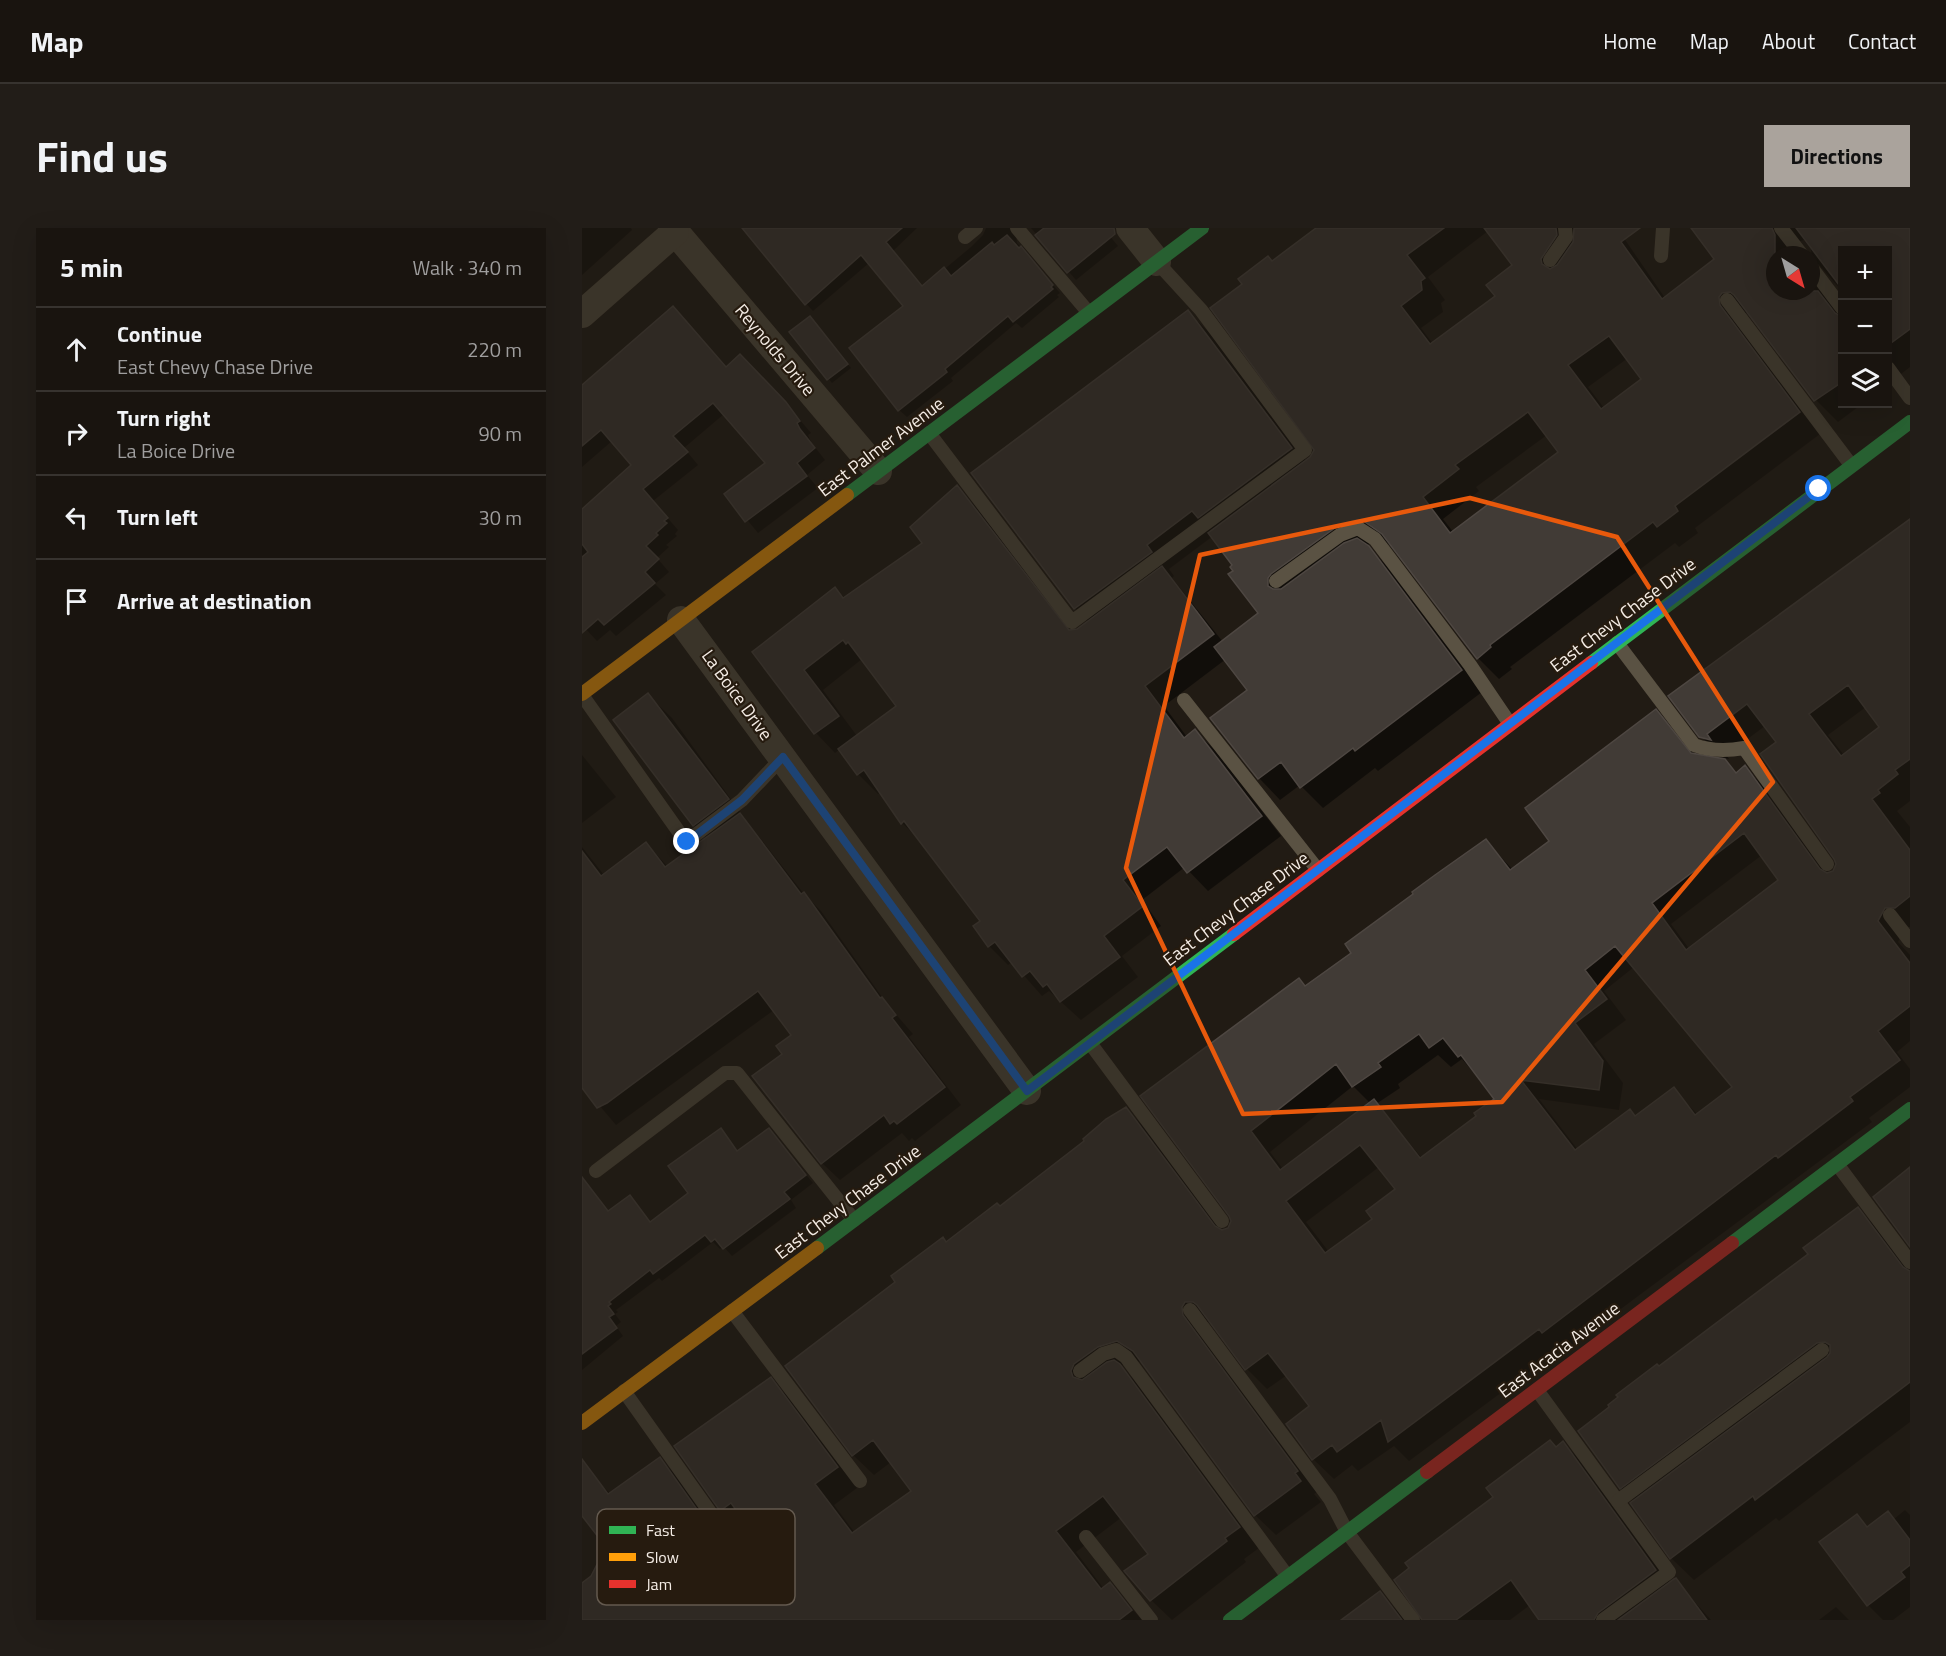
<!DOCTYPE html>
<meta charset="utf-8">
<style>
body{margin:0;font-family:"Titillium Web",sans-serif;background:#221d18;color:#f1f3f6}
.controls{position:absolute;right:18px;top:18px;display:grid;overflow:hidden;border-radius:0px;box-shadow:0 6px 24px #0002}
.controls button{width:54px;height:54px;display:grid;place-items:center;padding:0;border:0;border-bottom:2px solid #37332f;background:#19140f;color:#f1f3f6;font:30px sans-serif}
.compass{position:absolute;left:1184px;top:18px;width:54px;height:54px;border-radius:50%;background:#19140f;box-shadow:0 6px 24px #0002;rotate:143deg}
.stop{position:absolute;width:18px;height:18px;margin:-14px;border:4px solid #1a73e8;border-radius:50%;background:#fff}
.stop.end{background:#1a73e8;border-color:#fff;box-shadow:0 2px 6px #0008}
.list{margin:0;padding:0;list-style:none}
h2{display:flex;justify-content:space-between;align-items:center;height:78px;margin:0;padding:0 24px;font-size:26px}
h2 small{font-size:20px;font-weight:400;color:#9f9e9e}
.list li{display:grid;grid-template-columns:39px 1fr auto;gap:18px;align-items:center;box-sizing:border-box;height:84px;padding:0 24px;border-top:2px solid #37332f}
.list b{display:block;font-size:22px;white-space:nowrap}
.list p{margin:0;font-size:20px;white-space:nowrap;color:#9f9e9e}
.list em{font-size:20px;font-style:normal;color:#9f9e9e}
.icon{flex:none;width:33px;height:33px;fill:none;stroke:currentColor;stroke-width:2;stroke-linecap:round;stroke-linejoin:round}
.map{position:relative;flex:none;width:1328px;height:1392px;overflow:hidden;border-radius:0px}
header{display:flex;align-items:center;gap:36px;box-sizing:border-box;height:84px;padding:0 30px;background:#19140f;border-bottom:2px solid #37332f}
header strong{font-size:28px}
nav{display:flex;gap:33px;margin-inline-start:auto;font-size:21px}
.intro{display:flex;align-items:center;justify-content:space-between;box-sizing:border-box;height:144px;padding:0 36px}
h1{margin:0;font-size:42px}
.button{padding:15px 27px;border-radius:0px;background:#aaa39c;color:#111;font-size:21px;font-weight:700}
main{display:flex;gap:36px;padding:0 36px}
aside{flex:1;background:#19140f;border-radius:0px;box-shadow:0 6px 24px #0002}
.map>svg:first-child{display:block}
.shadow{fill:#0007;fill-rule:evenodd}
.building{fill:#413b36;stroke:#4e4742;stroke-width:1.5;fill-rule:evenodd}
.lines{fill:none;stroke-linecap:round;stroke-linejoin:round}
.lane{stroke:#5a5243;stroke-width:14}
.street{stroke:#5a5243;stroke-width:28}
.fast{stroke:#30b455;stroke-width:14}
.slow{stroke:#ff9f0a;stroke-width:14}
.jam{stroke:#e5322d;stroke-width:14}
.route{stroke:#1a73e8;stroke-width:8}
.marked{fill:none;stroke:#e8590c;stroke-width:4.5;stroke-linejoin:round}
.labels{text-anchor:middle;stroke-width:4.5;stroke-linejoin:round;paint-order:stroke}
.street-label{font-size:18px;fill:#f4ece5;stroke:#261b0f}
.key{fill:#261b0f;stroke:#645a4f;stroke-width:1.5}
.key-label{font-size:16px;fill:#f4ece5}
</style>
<header>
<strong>Map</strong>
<nav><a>Home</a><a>Map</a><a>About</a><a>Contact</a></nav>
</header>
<div class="intro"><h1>Find us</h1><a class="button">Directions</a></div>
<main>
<aside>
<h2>5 min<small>Walk · 340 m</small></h2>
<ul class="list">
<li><svg class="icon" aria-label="ahead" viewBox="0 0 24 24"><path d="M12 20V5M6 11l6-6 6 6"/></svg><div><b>Continue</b><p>East Chevy Chase Drive</p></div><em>220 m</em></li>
<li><svg class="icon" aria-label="right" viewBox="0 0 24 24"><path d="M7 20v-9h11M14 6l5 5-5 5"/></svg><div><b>Turn right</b><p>La Boice Drive</p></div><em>90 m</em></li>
<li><svg class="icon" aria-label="left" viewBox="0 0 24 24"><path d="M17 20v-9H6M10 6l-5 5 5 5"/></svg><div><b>Turn left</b></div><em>30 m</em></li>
<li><svg class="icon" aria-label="arrive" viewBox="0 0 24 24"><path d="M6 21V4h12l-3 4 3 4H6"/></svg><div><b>Arrive at destination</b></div></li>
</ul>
</aside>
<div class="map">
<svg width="1328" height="1392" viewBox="0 0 1328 1392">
<rect width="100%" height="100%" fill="#211b14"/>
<g class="shadow">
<polygon points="0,0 49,0 50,2 0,47"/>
<polygon points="162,0 335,0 311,23 341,59 389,19 401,7 404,0 439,0 434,6 435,15 478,65 475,67 477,69 440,100 434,95 369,150 371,153 325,189 317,182 323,78 287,35 231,83 198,48 201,45"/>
<polygon points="449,0 521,0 536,18 494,52"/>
<path d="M 737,0 L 1035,0 L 1083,70 L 1134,32 L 1111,0 L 1328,0 L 1328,139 L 1306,156 L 1306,22 L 1260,22 L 1260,63 L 1230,29 L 1229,21 L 1222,12 L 1214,14 L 1212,27 L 1193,27 L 1193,63 L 1229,63 L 1229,46 L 1260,90 L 1260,176 L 1280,176 L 1256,194 L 1235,173 L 1168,85 L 1162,85 L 1238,206 L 1113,300 L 1116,305 L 1097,319 L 1093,315 L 928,439 L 930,441 L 917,451 L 896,430 L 812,319 L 799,312 L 784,317 L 808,341 L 900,464 L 796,543 L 793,540 L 741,580 L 718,557 L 698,572 L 677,550 L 667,462 L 644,431 L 582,478 L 605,509 L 613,503 L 633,522 L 699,608 L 626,663 L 603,639 L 560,672 L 579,698 L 540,728 L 556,749 L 499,792 L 467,763 L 460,768 L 430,734 L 426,737 L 407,718 L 400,694 L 340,614 L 320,595 L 299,564 L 296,566 L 276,546 L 258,521 L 253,525 L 234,505 L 172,424 L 253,361 L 263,370 L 342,315 L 375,259 L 394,279 L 491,403 L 507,395 L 493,380 L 391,245 L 606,84 L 630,107 L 725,234 L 730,230 L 734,220 L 691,35 ZM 906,3 L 932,37 L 915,68 L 851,116 L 839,100 L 861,84 L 859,75 L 863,72 L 846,49 ZM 1046,130 L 1061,151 L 1022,180 L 1006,159 ZM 965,207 L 978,224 L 872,305 L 861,291 L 897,263 L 894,259 ZM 631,308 L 653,337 L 653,343 L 678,386 L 641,414 L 590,350 L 592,348 L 587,341 ZM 280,431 L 316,478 L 275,508 L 241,462 Z"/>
<polygon points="231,93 269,140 250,155 210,105"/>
<polygon points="158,128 184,152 229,205 226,207 229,214 243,232 225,247 236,260 176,305 144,266 185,235 142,186 102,220 116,237 71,273 96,302 93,306 95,308 84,317 87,319 75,330 87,344 73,356 84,367 34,408 28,402 15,413 0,397 0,280 51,238 30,213 0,239 0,184 145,140"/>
<path d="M 1328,292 L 1328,573 L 1315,583 L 1328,599 L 1328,699 L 1323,699 L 1316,714 L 1328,727 L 1328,813 L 1315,824 L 1328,841 L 1328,859 L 1287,890 L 1290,894 L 981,1124 L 978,1121 L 827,1233 L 812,1218 L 776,1243 L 770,1237 L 752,1251 L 731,1231 L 729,1179 L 705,1147 L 685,1161 L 665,1141 L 630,1094 L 624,1094 L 735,1264 L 732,1266 L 739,1274 L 694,1307 L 673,1287 L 560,1134 L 553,1133 L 538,1138 L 558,1158 L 677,1320 L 662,1331 L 664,1334 L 590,1392 L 569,1372 L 568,1326 L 540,1289 L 494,1324 L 522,1361 L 528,1356 L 560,1392 L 0,1392 L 0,1357 L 10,1349 L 25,1319 L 0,1285 L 0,1260 L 13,1251 L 29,1266 L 78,1231 L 98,1251 L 143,1315 L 131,1324 L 145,1342 L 180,1315 L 167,1297 L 160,1302 L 139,1282 L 94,1218 L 188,1151 L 209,1171 L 275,1260 L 252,1277 L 273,1305 L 331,1263 L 309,1234 L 292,1247 L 271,1227 L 361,1011 L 365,1015 L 418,980 L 544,881 L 564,901 L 640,1004 L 647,1001 L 651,993 L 561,868 L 717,752 L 724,759 L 771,726 L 904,613 L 931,642 L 969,613 L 1073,483 L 1113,527 L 1143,532 L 1155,545 L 1163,539 L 1183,560 L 1246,646 L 1252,644 L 1256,636 L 1196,514 L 1183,498 L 1144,527 L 1147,531 L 1140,529 L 1119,508 L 1088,468 ZM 1284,479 L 1299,499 L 1262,527 L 1246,507 ZM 1180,627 L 1199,652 L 1108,722 L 1089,696 ZM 1052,739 L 1152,859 L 1116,887 L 1091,861 L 1054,889 L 996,922 L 957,871 L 1037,882 L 1041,855 L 1012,816 L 1044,792 L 1022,763 ZM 856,827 L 869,839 L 880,831 L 914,871 L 896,888 L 840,930 L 794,876 L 818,860 L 816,856 ZM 771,858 L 789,876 L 701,941 L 688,924 ZM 797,939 L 815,961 L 792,991 L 747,1024 L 724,994 Z"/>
<polygon points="66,467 90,490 167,596 222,666 239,683 305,776 331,806 327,809 379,877 333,913 330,910 327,913 320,905 258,952 240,935 202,826 211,807 192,782 34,897 0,857 0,619 22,647 64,615 86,639 125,610 112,597"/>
<polygon points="0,527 34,569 0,595"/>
<polygon points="138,902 157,924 187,902 231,955 209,972 214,980 150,1028 141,1018 138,1021 131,1014 80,1053 77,1050 34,1082 36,1084 33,1086 39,1094 34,1098 41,1108 0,1142 0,958 3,955 27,984 47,969 69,995 108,965 88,938"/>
<polygon points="1276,981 1299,1004 1328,1043 1328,1194 1197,1293 1194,1290 1112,1352 1089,1330 1053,1274 1039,1260 1077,1140 1228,1026"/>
<polygon points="981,1215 1004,1238 1089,1355 1093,1352 1129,1392 959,1392 948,1377 928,1392 839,1392 840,1387"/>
<polygon points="1323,1282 1328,1287 1328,1379 1311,1392 1301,1392 1286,1377 1275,1288 1287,1300 1306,1285 1312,1291"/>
<polygon points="797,1364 824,1392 761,1392"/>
<polygon points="1254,1379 1267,1392 1237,1392"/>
</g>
<g class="building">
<polygon points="160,0 320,0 304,14 340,58 362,39 369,48 410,14 412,17 425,7 437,20 439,18 471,57 469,59 471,61 431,94 426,88 363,141 365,144 316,183 267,120 321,78 279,27 223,77"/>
<polygon points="462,0 532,0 533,6 485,45 453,7"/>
<path d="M 734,0 L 862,0 L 825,27 L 843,50 L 839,53 L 840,62 L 819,78 L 848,116 L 913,68 L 904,57 L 930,37 L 902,0 L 974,0 L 975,7 L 959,31 L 960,36 L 968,41 L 975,37 L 991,14 L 992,0 L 1058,0 L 1039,14 L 1080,71 L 1132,31 L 1109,0 L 1190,0 L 1193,7 L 1193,63 L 1236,63 L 1253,85 L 1260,89 L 1260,154 L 1232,173 L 1152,67 L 1148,64 L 1140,65 L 1137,69 L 1138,77 L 1218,184 L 1093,278 L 1096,283 L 1075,299 L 1071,294 L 908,417 L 909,419 L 895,431 L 800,306 L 780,292 L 773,292 L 753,300 L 689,346 L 686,350 L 686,358 L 691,361 L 699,361 L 762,315 L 775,310 L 787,318 L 880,442 L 773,523 L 771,520 L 718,560 L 699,534 L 676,551 L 628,490 L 665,462 L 632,419 L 676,385 L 646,346 L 651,343 L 648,339 L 650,337 L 626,305 L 728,229 L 732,222 L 628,80 L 660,56 L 656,51 L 686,28 L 690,33 ZM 1027,108 L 1059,151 L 1019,181 L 986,137 ZM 946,184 L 976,224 L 868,305 L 841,269 L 877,241 L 873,237 Z"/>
<polygon points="1214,0 1328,0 1328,101 1309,115 1305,111 1305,22 1260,22 1260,61"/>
<polygon points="91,78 144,139 158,126 204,174 218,193 215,195 218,201 233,220 215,235 225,248 163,294 142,266 183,235 131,175 91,208 106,224 61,261 86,290 82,293 85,295 74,305 76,307 64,318 77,331 63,344 73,355 22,397 16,391 0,405 0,329 6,324 0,316 0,281 49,237 19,202 0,218 0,157"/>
<polygon points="606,82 710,220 616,290 610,283 565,317 570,324 492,381 389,245"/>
<polygon points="228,88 266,136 245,152 207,104"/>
<polygon points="375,257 487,402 495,401 580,338 632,406 563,458 602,510 613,501 680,588 605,645 585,619 541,652 561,678 522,708 538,729 478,774 465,756 461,759 448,743 440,749 413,714 406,719 391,698 398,693 322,593 319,596 282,542 275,547 256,521 314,478 266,414 264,416 261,412 222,442 257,488 232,506 170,424 253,359 261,370 340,315 328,299"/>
<path d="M 1328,291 L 1328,531 L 1313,542 L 1316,546 L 1296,562 L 1298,565 L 1290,571 L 1328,622 L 1328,668 L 1313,680 L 1303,680 L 1296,693 L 1328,735 L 1328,778 L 1296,803 L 1318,832 L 1268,869 L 1271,873 L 1196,930 L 1194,927 L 960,1105 L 957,1101 L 806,1214 L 799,1192 L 755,1224 L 750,1217 L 730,1232 L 704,1196 L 727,1178 L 686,1125 L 663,1142 L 615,1077 L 611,1074 L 603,1074 L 600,1079 L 601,1087 L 716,1243 L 713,1245 L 719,1253 L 672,1288 L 551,1123 L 535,1113 L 516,1119 L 492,1136 L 489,1143 L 491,1149 L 500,1152 L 525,1134 L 532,1132 L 538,1136 L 658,1299 L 643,1310 L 645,1313 L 568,1373 L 542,1343 L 566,1326 L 521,1268 L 474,1303 L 519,1361 L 528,1354 L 550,1382 L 537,1392 L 0,1392 L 0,1355 L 9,1348 L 24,1319 L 0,1288 L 0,1231 L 26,1266 L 78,1229 L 124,1294 L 112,1303 L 142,1342 L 178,1315 L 149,1275 L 138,1283 L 92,1218 L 189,1149 L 256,1239 L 233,1256 L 270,1305 L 329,1263 L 291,1212 L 270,1228 L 203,1138 L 313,1054 L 309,1048 L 361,1009 L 364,1014 L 415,975 L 418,978 L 502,913 L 501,911 L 524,891 L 544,879 L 633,998 L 640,1002 L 646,1000 L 649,993 L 647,988 L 558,868 L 717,750 L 723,758 L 769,725 L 763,716 L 831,666 L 830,664 L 853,647 L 904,611 L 928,642 L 967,613 L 943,580 L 1074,481 L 1109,525 L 1143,531 L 1154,545 L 1163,537 L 1238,641 L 1245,645 L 1251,643 L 1254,636 L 1252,631 L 1178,526 L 1194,514 L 1165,476 L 1125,506 L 1129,512 L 1117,509 L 1086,468 ZM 1266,457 L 1297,499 L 1259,528 L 1227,486 ZM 1162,605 L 1196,652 L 1104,722 L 1070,675 ZM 1033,718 L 1150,859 L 1113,887 L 1092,859 L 1053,888 L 1048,881 L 993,922 L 939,852 L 1017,862 L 1021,833 L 993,795 L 1025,771 L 1003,742 ZM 837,806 L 847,820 L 861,810 L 876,829 L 879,827 L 912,871 L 892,885 L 894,888 L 838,930 L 792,871 L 698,942 L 669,903 L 754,836 L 770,859 L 799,839 L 796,835 ZM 778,917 L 813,961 L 784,983 L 790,991 L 743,1025 L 704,973 Z"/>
<polygon points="66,465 147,571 111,598 31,492"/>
<polygon points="158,585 219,666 222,664 298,770 300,769 314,787 310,790 363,859 315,896 312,893 308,896 302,887 239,936 170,848 200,826 194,818 209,807 176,763 25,875 15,880 0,860 0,623 19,648 64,614 83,639"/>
<polygon points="139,900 155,923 187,900 224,947 202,964 208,971 141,1021 133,1011 129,1014 123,1007 71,1046 68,1042 27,1074 29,1076 26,1078 32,1086 27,1089 35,1100 0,1126 0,949 26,983 48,967 68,994 106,965 86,938"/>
<polygon points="1328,939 1328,1019 1291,969"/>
<polygon points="1276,979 1321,1039 1328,1043 1328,1154 1173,1272 1171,1268 1088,1331 1048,1275 1245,1129 1248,1125 1248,1117 1243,1114 1235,1115 1038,1261 996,1203 1027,1179 1026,1177 1036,1169 1034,1167 1075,1136 1077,1138 1226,1026 1221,1020"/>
<polygon points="968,1212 974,1219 981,1213 1074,1342 1016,1385 1012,1392 957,1392 929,1352 874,1392 840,1392 812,1352 827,1340 823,1335 911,1269 904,1260"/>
<polygon points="1306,1283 1328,1312 1328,1337 1319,1344 1323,1349 1285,1378 1237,1314 1275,1286 1285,1299"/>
<polygon points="1094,1350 1125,1392 1036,1392 1092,1351"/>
<polygon points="798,1363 820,1392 759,1392"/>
</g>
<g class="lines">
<g class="lane">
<polyline points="435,0 507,85"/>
<polyline points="1199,0 1220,27"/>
<polyline points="383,9 394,0"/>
<polyline points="1079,28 1081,0"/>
<polyline points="968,32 984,9 983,0"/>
<polyline points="1229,39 1260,80"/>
<polyline points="1145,72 1269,237"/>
<polyline points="1306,140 1328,170"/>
<polyline points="347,205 490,394 723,222 619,82 575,34"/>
<polyline points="694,353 758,307 776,300 793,311 888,437 928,496"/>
<path d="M 1035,415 L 1112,517 C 1128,523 1145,523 1162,520 L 1245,636"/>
<polyline points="0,467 104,614 160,572 201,529"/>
<polyline points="602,472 736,642"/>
<polyline points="1308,687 1328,713"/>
<polyline points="508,815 640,993"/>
<polyline points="1255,936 1328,1034"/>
<polyline points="14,943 143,845 155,845 272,992"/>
<polyline points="608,1082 748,1271 765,1304 831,1392"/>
<polyline points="150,1083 278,1253"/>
<polyline points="498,1143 521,1126 534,1122 544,1129 706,1349"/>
<polyline points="955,1162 1087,1344 1021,1392"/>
<polyline points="42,1163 147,1311"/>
<polyline points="1036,1273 1240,1122"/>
<polyline points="504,1309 569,1392"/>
</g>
<g class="street">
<polyline points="90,0 296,243"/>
<polyline points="548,0 575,34"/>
<polyline points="0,86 93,4"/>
<polyline points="99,392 445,863"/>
</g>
<g class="fast">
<polyline points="265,267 620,0"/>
<polyline points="1009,435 1328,194"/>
<polyline points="1150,1015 1328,881"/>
<polyline points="235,1020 652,706"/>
<polyline points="648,1392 845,1244"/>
</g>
<g class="slow">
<polyline points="0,466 265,267"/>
<polyline points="0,1195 235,1020"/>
</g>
<g class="jam">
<polyline points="652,706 1009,435"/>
<polyline points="845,1244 1150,1015"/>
</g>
</g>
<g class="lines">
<polyline class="route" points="105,614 160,572 201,529 445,863 1237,261"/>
</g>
<path d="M0 0H1328V1392H0ZM 888,270 L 1035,309 L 1191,554 L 920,874 L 661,886 L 544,640 L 618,327 Z" fill="#211b14" fill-opacity=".55" fill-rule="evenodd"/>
<path class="marked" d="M 888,270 L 1035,309 L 1191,554 L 920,874 L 661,886 L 544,640 L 618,327 Z"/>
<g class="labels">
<g class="street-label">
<text transform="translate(193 122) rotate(50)" y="6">Reynolds Drive</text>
<text transform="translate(299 219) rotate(-37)" y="6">East Palmer Avenue</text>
<text transform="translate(1041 387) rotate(-37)" y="6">East Chevy Chase Drive</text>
<text transform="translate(155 467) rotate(54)" y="6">La Boice Drive</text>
<text transform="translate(654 681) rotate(-37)" y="6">East Chevy Chase Drive</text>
<text transform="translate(266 974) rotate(-37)" y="6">East Chevy Chase Drive</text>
<text transform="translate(977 1122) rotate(-37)" y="6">East Acacia Avenue</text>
</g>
</g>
<rect x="15" y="1281" width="198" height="96" rx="9" class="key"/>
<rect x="27" y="1298" width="27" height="8" fill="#30b455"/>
<rect x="27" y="1325" width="27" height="8" fill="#ff9f0a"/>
<rect x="27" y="1352" width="27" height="8" fill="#e5322d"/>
<g class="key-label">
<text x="64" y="1308">Fast</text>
<text x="64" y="1335">Slow</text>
<text x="64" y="1362">Jam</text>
</g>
</svg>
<div class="controls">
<button>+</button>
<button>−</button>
<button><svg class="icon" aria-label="layers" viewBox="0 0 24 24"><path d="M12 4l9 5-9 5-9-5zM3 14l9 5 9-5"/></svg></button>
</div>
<svg class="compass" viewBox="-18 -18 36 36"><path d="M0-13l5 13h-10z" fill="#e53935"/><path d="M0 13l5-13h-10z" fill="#9f9e9e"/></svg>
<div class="stop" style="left:1237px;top:261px"></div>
<div class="stop end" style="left:105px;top:614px"></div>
</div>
</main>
